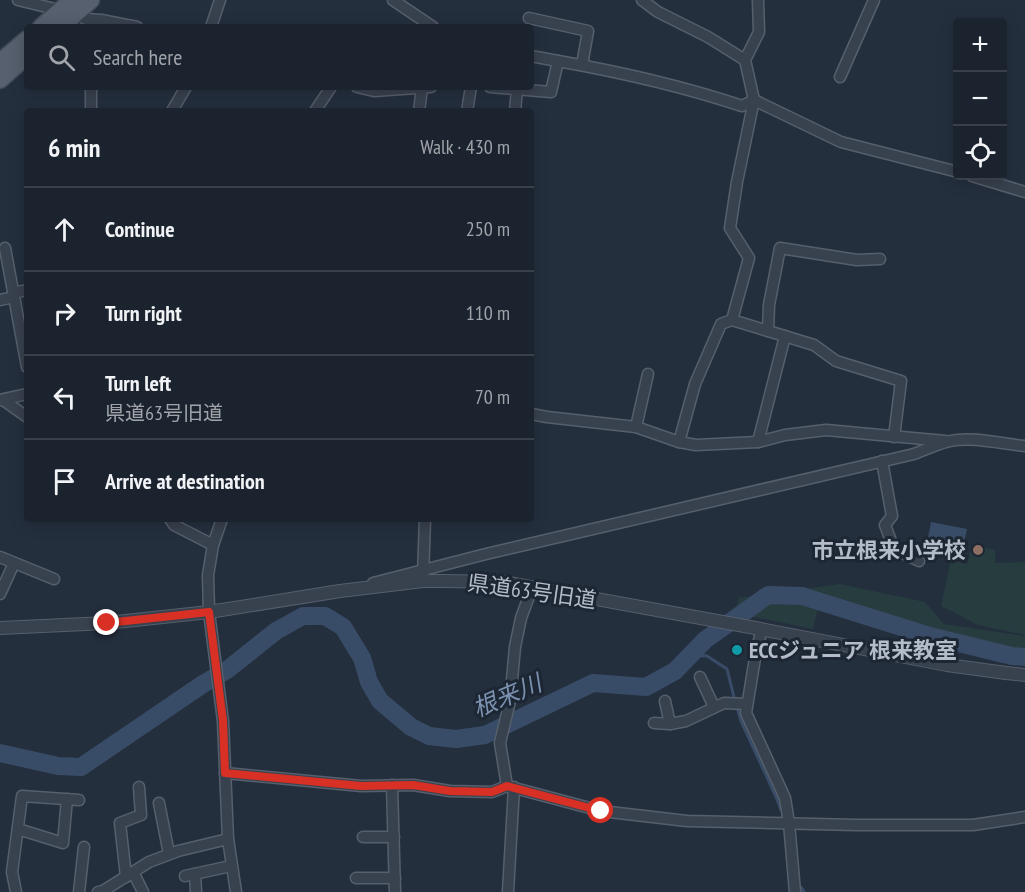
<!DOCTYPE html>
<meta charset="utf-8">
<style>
body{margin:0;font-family:"PT Sans Narrow","Noto Sans JP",sans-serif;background:#242b36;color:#f1f3f6}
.controls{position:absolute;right:18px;top:18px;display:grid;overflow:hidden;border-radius:6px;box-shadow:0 3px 15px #0003}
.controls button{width:54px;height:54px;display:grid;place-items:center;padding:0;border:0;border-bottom:2px solid #39404a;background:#1b232e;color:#f1f3f6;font:30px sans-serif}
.stop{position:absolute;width:18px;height:18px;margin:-14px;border:4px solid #d93025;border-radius:50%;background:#fff}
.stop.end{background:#d93025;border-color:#fff;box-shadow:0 2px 6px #0008}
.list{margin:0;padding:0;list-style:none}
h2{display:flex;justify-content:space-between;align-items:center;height:78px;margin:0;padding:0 24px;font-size:26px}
h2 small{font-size:20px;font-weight:400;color:#a0a4aa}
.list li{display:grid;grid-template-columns:39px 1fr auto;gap:18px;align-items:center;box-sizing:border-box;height:84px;padding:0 24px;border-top:2px solid #39404a}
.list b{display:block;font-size:22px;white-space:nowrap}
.list p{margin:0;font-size:20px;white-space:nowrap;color:#a0a4aa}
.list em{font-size:20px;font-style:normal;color:#a0a4aa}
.icon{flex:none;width:33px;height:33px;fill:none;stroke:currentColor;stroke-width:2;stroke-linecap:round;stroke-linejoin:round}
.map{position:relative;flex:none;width:1025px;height:892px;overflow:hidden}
.search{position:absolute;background:#1b232e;box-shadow:0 3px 15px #0003;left:24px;top:24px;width:510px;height:66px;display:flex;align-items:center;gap:15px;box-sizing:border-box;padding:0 21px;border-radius:6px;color:#a0a4aa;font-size:22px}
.panel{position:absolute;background:#1b232e;box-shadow:0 3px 15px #0003;left:24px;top:108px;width:510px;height:414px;border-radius:6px}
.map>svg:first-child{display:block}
.green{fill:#263c3f}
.water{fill:#394c67}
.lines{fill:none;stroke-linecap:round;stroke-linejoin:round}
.stream{stroke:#394c67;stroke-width:3}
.river{stroke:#394c67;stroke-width:18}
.minor-casing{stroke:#565f6c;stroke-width:13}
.tertiary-casing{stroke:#565f6c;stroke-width:14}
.primary-casing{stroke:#414a57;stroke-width:19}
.minor{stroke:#38414e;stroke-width:10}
.tertiary{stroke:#38414e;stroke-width:12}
.primary{stroke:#56606e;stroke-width:16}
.route{stroke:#d93025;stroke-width:8}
.education-dot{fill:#8d6e63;stroke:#1d2633;stroke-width:2}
.culture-dot{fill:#0f9aa8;stroke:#1d2633;stroke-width:2}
.labels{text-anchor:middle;stroke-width:6;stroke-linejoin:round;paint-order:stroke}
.poi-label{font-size:22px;font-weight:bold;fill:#b4bcc9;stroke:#1d2633;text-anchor:end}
.street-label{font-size:22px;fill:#b4bcc9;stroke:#1d2633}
.water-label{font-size:24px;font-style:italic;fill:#7c92b1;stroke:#1d2633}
</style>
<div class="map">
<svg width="1025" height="892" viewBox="0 0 1025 892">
<rect width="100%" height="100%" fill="#242f3e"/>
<g class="green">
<polygon points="972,545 995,550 995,563 1025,562 1025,635 978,625 941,606 951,560 967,564"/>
<polygon points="840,584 925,602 944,624 1025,636 1025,653 1005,651 927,630 869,609 834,599 817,611 813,629 735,613 739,598"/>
</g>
<polygon class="water" points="931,522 967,529 962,551 927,543"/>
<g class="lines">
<g class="stream">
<polyline points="692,655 707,656 727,669 735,701"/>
<polyline points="737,707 741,721 777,799 781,810"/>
<polyline points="801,887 804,892"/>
</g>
<polyline class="river" points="0,753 58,766 81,767 203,684 227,670 276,631 303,616 325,616 343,627 362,658 369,682 380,701 411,727 429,736 456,739 485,735 593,683 646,687 675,671 705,640 768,595 802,596 930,636 1012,656 1025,657"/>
<defs>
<g id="minor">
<polyline points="18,0 75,14 86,19 101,20 137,27"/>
<polyline points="393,0 433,27"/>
<polyline points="642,0 658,12 708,37 745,60"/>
<polyline points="758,0 759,32 745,60 754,100 737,182 730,228 749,258 732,320 814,345 836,361 901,381 894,437"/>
<polyline points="529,18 588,31 582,65"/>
<polyline points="211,27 220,0"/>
<polyline points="531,56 558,61"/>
<polyline points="840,77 874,0"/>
<polyline points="357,87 374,91 431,87"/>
<path d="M 490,87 L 551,92 L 558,61 C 620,72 682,86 742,106 L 754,100"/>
<polyline points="754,100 841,142 958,172"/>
<polyline points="91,111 91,87"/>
<polyline points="172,111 186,87"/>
<polyline points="315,111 331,87"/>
<polyline points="419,111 422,88"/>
<polyline points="467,111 471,87"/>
<polyline points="515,111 517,89"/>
<polyline points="972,176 1025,192"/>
<polyline points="5,248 27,367"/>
<polyline points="13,293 27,290"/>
<polyline points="0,300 14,297"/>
<polyline points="768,331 769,305 780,248 857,260 880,259"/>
<polyline points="0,400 27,394"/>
<polyline points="3,400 27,417"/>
<polyline points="531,414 547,417 636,427 679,442 696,445 758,442 785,435 826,430 945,441"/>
<polyline points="636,427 648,374"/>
<polyline points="679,442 695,384 721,324 732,320"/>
<polyline points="758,442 785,336"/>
<polyline points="882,461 892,516 885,525 894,549 919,561"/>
<polyline points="170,519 174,525 213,545"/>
<polyline points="222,519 213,545 208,575 209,612 223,721 228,839 236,892"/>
<polyline points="0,557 54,579"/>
<polyline points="423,576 425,519"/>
<path d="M 373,583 L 486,554 L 914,454 C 926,449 938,444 950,441 C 973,436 1002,444 1025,446"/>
<polyline points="0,594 14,563"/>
<polyline points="762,629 756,652 746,713 785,798 789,823 795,892"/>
<polyline points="700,677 714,707"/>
<polyline points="665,701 670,724"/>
<polyline points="654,723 670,724 686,721 724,703 747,704"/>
<polyline points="225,773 361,786 413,785 450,791 492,792 507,786 601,811 687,821 856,825 973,825 1025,817"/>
<polyline points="392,785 395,892"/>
<polyline points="507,786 500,743 510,701 515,647 521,618 532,588"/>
<polyline points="159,803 169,854"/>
<polyline points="18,829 63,843 67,799"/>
<polyline points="363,837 394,837"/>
<polyline points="133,872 143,892"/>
<polyline points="195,874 196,892"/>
<polyline points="185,876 231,866"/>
<polyline points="126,877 120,823 141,815 139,787"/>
<polyline points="356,878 395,878"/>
<polyline points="16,892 12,872 22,796 79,800"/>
<polyline points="79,892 84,847"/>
<polyline points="98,892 103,891 149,862 178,851 228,839"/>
<polyline points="508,892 514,787"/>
</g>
<polyline id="tertiary" points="0,628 107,623 209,612 340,591 423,581 444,581 503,582 750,627 947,665 1006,673 1025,675"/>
<g id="primary">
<polyline points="41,27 72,0"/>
<polyline points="61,27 91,0"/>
<polyline points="0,62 27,39"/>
<polyline points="0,80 27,56"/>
</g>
</defs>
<use href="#minor" class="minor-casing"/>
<use href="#tertiary" class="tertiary-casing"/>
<use href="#primary" class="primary-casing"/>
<use href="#minor" class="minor"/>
<use href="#tertiary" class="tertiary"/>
<use href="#primary" class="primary"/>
</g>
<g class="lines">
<polyline class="route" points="107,623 209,612 223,721 225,773 361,786 413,785 450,791 492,792 507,786 601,811"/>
</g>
<circle class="education-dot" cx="978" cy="550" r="6"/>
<circle class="culture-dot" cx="737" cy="650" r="6"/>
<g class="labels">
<g class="poi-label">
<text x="966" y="558">市立根来小学校</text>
<text x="749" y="658" text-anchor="start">ECCジュニア 根来教室</text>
</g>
<g class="street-label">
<text transform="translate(532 591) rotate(8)" y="8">県道63号旧道</text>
</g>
<g class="water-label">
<text transform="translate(507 696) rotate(-23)" y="8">根来川</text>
</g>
</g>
</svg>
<div class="controls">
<button>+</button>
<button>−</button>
<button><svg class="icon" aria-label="locate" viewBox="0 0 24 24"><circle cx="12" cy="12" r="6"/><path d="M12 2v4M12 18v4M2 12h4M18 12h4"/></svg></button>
</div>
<div class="stop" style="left:601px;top:811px"></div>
<div class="stop end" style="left:107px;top:623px"></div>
<div class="search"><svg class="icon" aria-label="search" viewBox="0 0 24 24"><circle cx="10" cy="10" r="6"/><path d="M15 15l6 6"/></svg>Search here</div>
<section class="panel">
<h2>6 min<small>Walk · 430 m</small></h2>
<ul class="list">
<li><svg class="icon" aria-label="ahead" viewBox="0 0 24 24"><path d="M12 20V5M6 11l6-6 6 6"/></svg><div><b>Continue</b></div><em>250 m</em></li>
<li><svg class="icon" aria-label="right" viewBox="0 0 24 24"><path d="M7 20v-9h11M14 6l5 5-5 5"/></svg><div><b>Turn right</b></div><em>110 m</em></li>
<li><svg class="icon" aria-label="left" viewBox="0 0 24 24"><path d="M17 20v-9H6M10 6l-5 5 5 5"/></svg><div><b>Turn left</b><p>県道63号旧道</p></div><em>70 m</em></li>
<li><svg class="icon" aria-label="arrive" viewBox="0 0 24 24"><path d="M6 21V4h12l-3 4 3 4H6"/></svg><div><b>Arrive at destination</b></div></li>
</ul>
</section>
</div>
